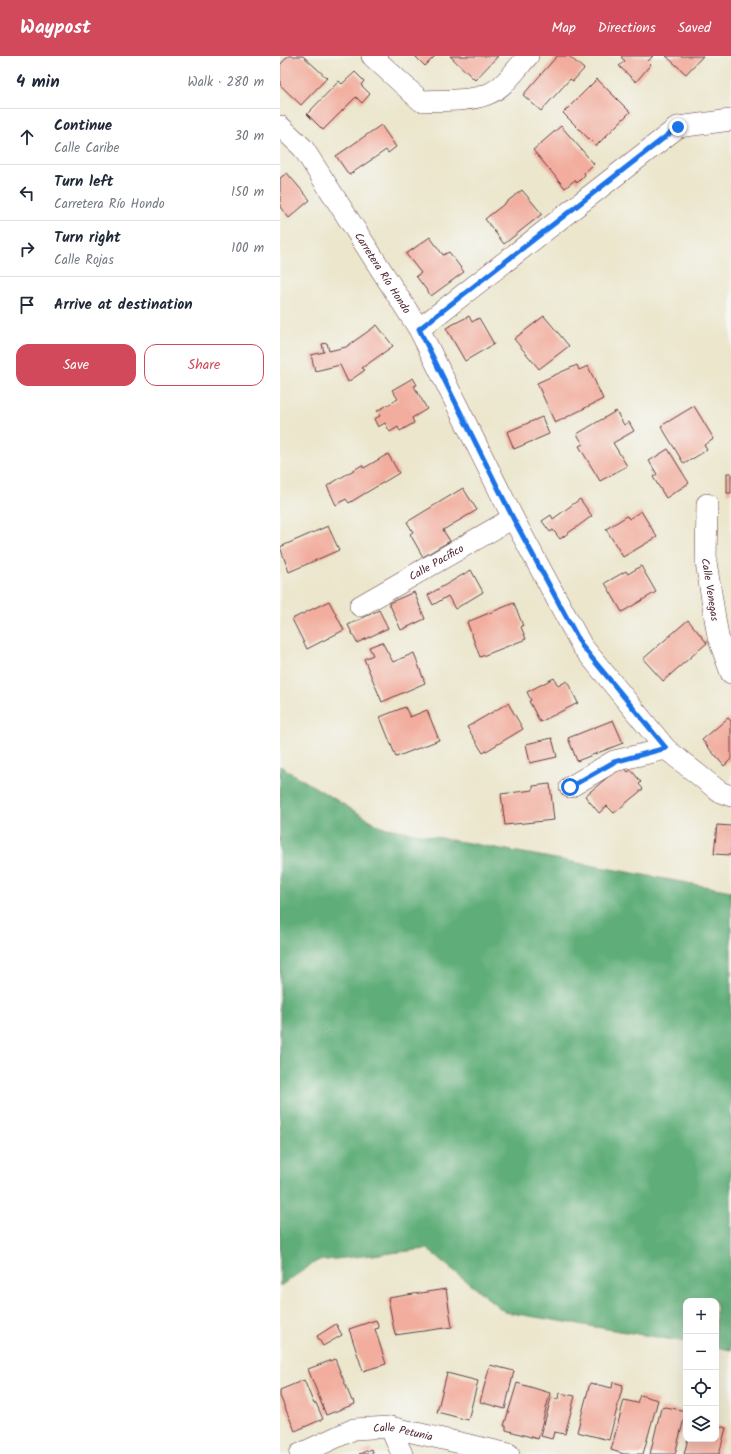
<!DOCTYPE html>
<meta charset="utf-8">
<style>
body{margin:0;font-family:Kalam,sans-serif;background:#f6f6f7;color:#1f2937}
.controls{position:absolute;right:12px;bottom:12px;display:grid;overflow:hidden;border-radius:8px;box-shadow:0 4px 16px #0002}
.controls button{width:36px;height:36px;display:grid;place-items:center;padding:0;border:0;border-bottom:1px solid #e0e1e3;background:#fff;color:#1f2937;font:20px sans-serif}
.stop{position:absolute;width:12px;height:12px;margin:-9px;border:3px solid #1a73e8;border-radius:50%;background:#fff}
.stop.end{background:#1a73e8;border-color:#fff;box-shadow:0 1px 4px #0008}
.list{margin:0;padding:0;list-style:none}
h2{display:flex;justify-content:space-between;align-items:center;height:52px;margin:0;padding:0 16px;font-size:17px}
h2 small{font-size:13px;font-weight:400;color:#747a83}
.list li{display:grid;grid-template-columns:26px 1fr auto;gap:12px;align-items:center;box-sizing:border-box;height:56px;padding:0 16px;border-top:1px solid #e0e1e3}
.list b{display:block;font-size:15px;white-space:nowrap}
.list p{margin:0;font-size:13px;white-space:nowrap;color:#747a83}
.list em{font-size:13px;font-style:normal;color:#747a83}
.actions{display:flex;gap:8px;padding:12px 16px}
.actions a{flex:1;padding:9px 0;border:1px solid #d1495b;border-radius:12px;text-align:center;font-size:14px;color:#d1495b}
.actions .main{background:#d1495b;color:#fff}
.icon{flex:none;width:22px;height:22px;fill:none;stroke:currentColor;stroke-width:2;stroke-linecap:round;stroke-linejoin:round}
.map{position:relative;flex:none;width:451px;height:1398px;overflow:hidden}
header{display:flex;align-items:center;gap:24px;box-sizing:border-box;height:56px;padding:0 20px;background:#d1495b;color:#fff}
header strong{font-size:19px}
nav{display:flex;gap:22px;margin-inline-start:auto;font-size:14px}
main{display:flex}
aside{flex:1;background:#fff}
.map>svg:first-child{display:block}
.forest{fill:#5fad78;stroke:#546652}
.building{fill:#f2ad9e}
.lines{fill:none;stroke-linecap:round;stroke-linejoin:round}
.minor-casing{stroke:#623d43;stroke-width:22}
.minor{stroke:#fff;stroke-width:21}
.route{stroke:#1a73e8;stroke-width:5}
.labels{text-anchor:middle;stroke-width:3;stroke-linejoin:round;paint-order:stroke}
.street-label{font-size:11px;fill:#4a1f2b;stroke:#f6f6f2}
</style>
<header>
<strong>Waypost</strong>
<nav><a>Map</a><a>Directions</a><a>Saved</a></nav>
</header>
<main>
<aside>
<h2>4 min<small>Walk · 280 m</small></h2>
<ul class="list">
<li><svg class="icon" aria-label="ahead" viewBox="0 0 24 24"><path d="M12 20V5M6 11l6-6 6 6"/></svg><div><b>Continue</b><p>Calle Caribe</p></div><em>30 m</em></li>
<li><svg class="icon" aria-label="left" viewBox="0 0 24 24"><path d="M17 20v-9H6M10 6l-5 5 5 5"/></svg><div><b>Turn left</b><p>Carretera Río Hondo</p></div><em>150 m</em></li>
<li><svg class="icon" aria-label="right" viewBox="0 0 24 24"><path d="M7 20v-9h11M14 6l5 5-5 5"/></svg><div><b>Turn right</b><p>Calle Rojas</p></div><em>100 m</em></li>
<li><svg class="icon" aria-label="arrive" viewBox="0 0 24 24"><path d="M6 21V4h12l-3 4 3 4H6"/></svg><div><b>Arrive at destination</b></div></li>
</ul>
<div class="actions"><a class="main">Save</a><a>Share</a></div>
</aside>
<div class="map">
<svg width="451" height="1398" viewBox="0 0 451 1398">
<rect width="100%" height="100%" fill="#f6f6f2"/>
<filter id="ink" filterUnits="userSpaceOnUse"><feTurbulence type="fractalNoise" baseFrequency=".025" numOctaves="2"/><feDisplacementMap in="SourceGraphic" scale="8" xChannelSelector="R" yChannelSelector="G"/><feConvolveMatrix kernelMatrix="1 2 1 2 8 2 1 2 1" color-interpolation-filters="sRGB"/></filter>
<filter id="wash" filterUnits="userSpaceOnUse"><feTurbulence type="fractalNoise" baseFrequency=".012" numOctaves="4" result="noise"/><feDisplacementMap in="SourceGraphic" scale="16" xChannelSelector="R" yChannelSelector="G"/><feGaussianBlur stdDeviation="0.9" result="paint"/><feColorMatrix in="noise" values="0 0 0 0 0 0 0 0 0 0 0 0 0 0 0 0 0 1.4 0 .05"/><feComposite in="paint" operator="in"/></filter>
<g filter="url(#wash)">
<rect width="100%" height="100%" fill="#ebe6cc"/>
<polygon class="forest" points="0,710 101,771 451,835 451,1294 436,1291 436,1245 406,1245 406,1286 225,1256 147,1193 37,1205 0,1230"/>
<g id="blocks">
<g class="building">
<polygon points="8,0 23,0 47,22 21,49 0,29 0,9"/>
<polygon points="135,0 155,0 145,10"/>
<polygon points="170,0 218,0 195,24"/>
<polygon points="277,0 289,0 304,13 293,25 290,23 261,55 243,39"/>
<polygon points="342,0 373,0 368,5 371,8 356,26 339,10 345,5 341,1"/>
<polygon points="386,0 423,0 406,18"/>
<polygon points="75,16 84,25 81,29 90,38 82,47 76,41 43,74 27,58 59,25 62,28"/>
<polygon points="317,23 350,56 316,90 283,57"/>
<polygon points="101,69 116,91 108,97 106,94 69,119 56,100"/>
<polygon points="281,70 314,108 304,117 305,119 297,127 295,124 285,132 253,94"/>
<polygon points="7,117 30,144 9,162 0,151 0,122"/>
<polygon points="242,134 262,158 224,188 205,163"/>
<polygon points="150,181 163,199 169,196 184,216 151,240 136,220 141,217 126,198"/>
<polygon points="189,260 192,266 199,262 214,288 185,305 166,272"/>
<polygon points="264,260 289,290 259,313 234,283"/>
<polygon points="97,269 113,290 82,312 85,314 68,326 60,309 35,315 31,299 44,296 42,288 47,287 49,295 66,291"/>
<polygon points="297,309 299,314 308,310 323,343 275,367 257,327"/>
<polygon points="133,322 137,329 134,330 147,353 132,362 134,367 120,375 118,371 110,376 105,367 98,371 94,363 100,360 97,355 118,343 112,334"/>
<polygon points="414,350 434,383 424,389 427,394 404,408 381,370"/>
<polygon points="336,355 344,369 349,366 354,375 333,387 347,410 320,425 299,390 303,388 297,378"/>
<polygon points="262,361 269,378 234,393 227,376"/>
<polygon points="388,393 409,427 386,442 373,421 377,418 369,405"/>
<polygon points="108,398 119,417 69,447 66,443 56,449 47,430 82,409 84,412"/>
<rect x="447" y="417" width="4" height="20"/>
<polygon points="183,432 197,454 163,474 170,485 143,501 130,478 133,476 127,466"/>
<polygon points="300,443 312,460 280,483 273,474 270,476 262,465 271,459 273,463"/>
<polygon points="361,455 377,481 343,501 326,473 347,460 349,463"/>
<polygon points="48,470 59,494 9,516 0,491"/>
<polygon points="361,510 376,536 342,556 325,527 346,515 348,518"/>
<polygon points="191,514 203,536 175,553 168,540 153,549 148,539"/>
<polygon points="134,536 145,563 121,574 109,547"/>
<polygon points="49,545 64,574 27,593 12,563"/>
<polygon points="234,547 243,570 241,571 246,583 200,601 187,566"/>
<polygon points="99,554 108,572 77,587 68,569"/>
<polygon points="408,564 427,587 383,625 363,603"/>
<polygon points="102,586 113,606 134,597 145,627 102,646 84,603 93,599 89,591"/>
<polygon points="274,622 278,630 287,625 298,647 260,666 249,645 251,644 247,636"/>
<polygon points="228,647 243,673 203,697 187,671"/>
<polygon points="125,651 130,661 147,654 159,684 116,701 100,661"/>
<polygon points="448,662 451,665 451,703 444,710 422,684"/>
<polygon points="333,664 343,687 297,705 288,682"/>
<polygon points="272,682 277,701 250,707 246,688"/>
<polygon points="342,709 348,716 351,714 361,726 359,728 363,733 334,757 327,750 319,757 305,740"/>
<polygon points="270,728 274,764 225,769 221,738 253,734 253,730"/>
<polygon points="437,769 451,770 451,799 434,798"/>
<polygon points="166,1233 172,1271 115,1279 108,1242"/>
<polygon points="96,1264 99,1272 95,1273 106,1308 83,1315 69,1273"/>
<polygon points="56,1268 62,1279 43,1290 37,1280"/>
<polygon points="55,1303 72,1345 74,1344 75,1348 46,1359 28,1313"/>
<polygon points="210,1309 234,1315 225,1353 200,1346"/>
<polygon points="167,1317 198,1325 188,1364 157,1356"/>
<polygon points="24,1324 34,1348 36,1347 43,1363 15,1375 0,1340 0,1334"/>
<polygon points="333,1326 343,1329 329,1384 297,1376 310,1327 332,1332"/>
<polygon points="237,1327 270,1337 258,1383 226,1374 226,1370 224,1370"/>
<polygon points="279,1337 295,1340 285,1378 274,1376 272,1383 261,1380 271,1342 278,1343"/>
<polygon points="360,1339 378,1344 363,1398 344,1398 331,1394 344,1344 357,1347"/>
<polygon points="386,1351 406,1355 395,1398 370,1398 381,1352"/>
<polygon points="436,1369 446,1372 439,1398 404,1398 408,1383 436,1383"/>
<polygon points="91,1393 93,1398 79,1398"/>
</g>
</g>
</g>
<g filter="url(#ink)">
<use href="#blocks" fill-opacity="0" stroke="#623d43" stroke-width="1"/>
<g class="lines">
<defs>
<g id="minor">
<path d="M 92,0 L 141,45 C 160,44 190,46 208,38 C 224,32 237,12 248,0"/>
<path id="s1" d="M 0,70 L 23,92 L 139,273 L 233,462 L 302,590 L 386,693 L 440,736 L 451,740"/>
<polyline points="139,273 398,71 451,64"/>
<path id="s2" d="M 427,448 L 426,506 L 438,581 L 451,617"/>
<path id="s3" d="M 80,550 L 233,462"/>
<polyline points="290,731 334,705 386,693"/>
<polyline points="110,1371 122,1398"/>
<path id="s4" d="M 20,1398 L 74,1373 L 110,1371 L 229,1398"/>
</g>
</defs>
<use href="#minor" class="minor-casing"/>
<use href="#minor" class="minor"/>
</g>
</g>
<g class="lines" filter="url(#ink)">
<polyline class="route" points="290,731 334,706 386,692 302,590 233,462 139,273 398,71"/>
</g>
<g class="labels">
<g class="street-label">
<text dy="4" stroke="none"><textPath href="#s1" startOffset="180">Carretera Río Hondo</textPath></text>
<text dy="4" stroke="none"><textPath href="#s3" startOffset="88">Calle Pacífico</textPath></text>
<text dy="4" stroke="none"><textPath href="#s2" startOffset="86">Calle Venegas</textPath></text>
<text dy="4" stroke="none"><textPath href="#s4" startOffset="109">Calle Petunia</textPath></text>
</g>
</g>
</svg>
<div class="controls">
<button>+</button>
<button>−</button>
<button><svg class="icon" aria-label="locate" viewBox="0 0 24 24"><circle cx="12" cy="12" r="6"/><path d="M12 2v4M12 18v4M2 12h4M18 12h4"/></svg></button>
<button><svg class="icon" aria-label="layers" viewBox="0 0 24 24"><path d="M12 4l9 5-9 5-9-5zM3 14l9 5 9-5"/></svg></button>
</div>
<div class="stop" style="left:290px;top:731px"></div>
<div class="stop end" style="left:398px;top:71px"></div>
</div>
</main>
